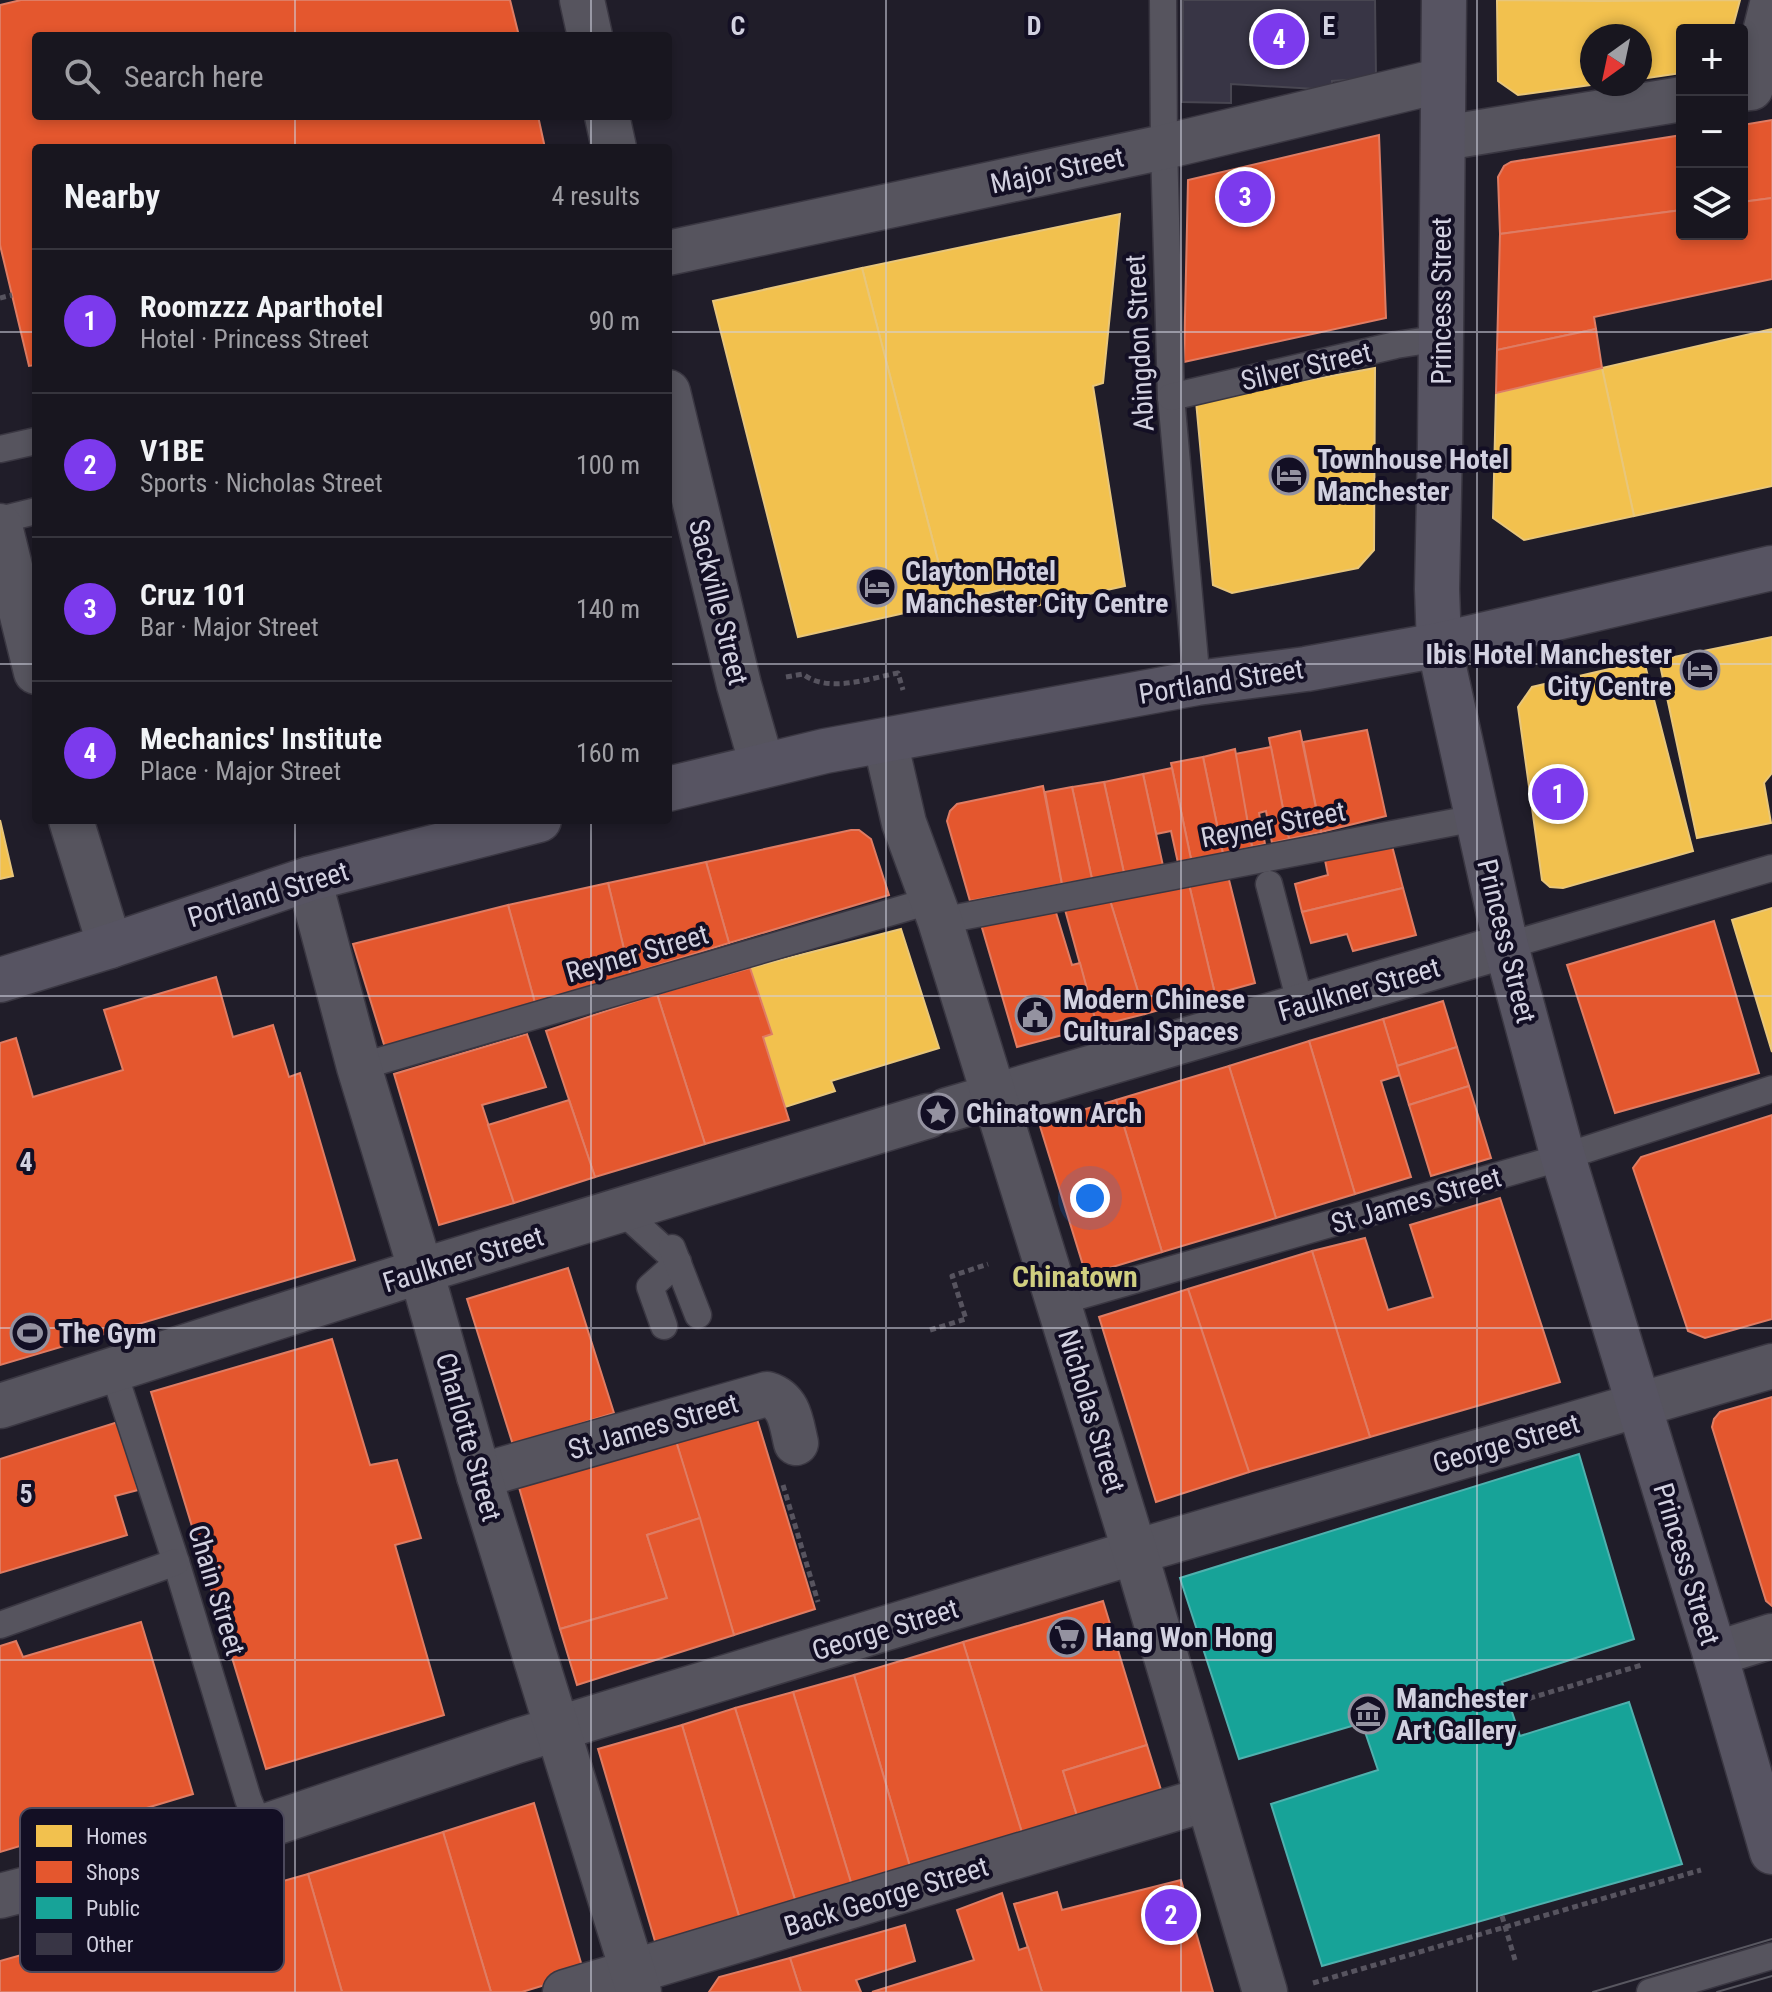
<!DOCTYPE html>
<meta charset="utf-8">
<style>
body{margin:0;font-family:"Roboto Condensed",sans-serif;background:#25232c;color:#f1f3f6}
.controls{position:absolute;right:24px;top:24px;display:grid;overflow:hidden;border-radius:8px;box-shadow:0 4px 12px #0003}
.controls button{width:72px;height:72px;display:grid;place-items:center;padding:0;border:0;border-bottom:2px solid #36353d;background:#18161f;color:#f1f3f6;font:40px sans-serif}
.compass{position:absolute;left:1580px;top:24px;width:72px;height:72px;border-radius:50%;background:#18161f;box-shadow:0 4px 12px #0003;rotate:213deg}
.you{position:absolute;left:1090px;top:1198px;width:28px;height:28px;margin:-20px;border:6px solid #fff;border-radius:50%;background:#1a73e8;box-shadow:0 0 0 12px #1a73e833}
.badge{display:grid;place-items:center;width:52px;height:52px;border-radius:50%;background:#7c3aed;color:#fff;font-size:26px;font-weight:700}
.pin{position:absolute;translate:-50% -50%;border:4px solid #fff;box-shadow:0 2px 8px #0006}
.list{margin:0;padding:0;list-style:none}
h2{display:flex;justify-content:space-between;align-items:center;height:104px;margin:0;padding:0 32px;font-size:34px}
h2 small{font-size:26px;font-weight:400;color:#9f9fa4}
.list li{display:grid;grid-template-columns:52px 1fr auto;gap:24px;align-items:center;box-sizing:border-box;height:144px;padding:0 32px;border-top:2px solid #36353d}
.list b{display:block;font-size:30px;white-space:nowrap}
.list p{margin:0;font-size:26px;white-space:nowrap;color:#9f9fa4}
.list em{font-size:26px;font-style:normal;color:#9f9fa4}
.icon{flex:none;width:44px;height:44px;fill:none;stroke:currentColor;stroke-width:2;stroke-linecap:round;stroke-linejoin:round}
.map{position:relative;flex:none;width:1772px;height:1992px;overflow:hidden}
.search{position:absolute;background:#18161f;box-shadow:0 4px 12px #0003;left:32px;top:32px;width:640px;height:88px;display:flex;align-items:center;gap:20px;box-sizing:border-box;padding:0 28px;border-radius:8px;color:#9f9fa4;font-size:30px}
.panel{position:absolute;background:#18161f;box-shadow:0 4px 12px #0003;left:32px;top:144px;width:640px;height:680px;border-radius:8px}
.map>svg:first-child{display:block}
.homes{fill:#f2c14e;stroke:#e8c67a;stroke-width:2}
.shops{fill:#e4572e;stroke:#df7c63;stroke-width:2}
.public{fill:#17a398;stroke:#4fb1ae;stroke-width:2}
.building{fill:#383545;stroke:#484651;stroke-width:2}
.lines{fill:none;stroke-linecap:round;stroke-linejoin:round}
.service-casing{stroke:#3a3742;stroke-width:29}
.minor-casing{stroke:#3a3742;stroke-width:47}
.tertiary-casing{stroke:#3a3742;stroke-width:47}
.primary-casing{stroke:#3a3742;stroke-width:47}
.path{stroke:#57545f;stroke-width:5;stroke-dasharray:6 4;stroke-linecap:butt}
.service{stroke:#56545e;stroke-width:26}
.minor{stroke:#56545e;stroke-width:44}
.tertiary{stroke:#56545e;stroke-width:44}
.primary{stroke:#575462;stroke-width:44}
.tram{stroke:#585760;stroke-width:2}
.grid{fill:none;stroke:#d2d1e0;stroke-width:2;stroke-opacity:0.55}
.labels{text-anchor:middle;stroke-width:8;stroke-linejoin:round;paint-order:stroke}
.street-label{font-size:28px;fill:#d2d1e0;stroke:#130f24}
.poi-label{font-size:28px;font-weight:bold;fill:#d2d1e0;stroke:#130f24;text-anchor:start}
.neighbourhood-label{font-size:30px;font-weight:bold;fill:#d0ce80;stroke:#130f24}
.key{fill:#130f24;stroke:#4c495c;stroke-width:2}
.key-label{font-size:22px;fill:#d2d1e0}
.grid-label{font-size:26px;text-anchor:middle;font-weight:bold;fill:#d2d1e0;stroke:#130f24;stroke-width:8;stroke-linejoin:round;paint-order:stroke}
</style>
<div class="map">
<svg width="1772" height="1992" viewBox="0 0 1772 1992">
<rect width="100%" height="100%" fill="#201d29"/>
<g class="homes">
<polygon points="1497,0 1600,1 1740,0 1732,30 1682,30 1682,73 1640,79 1640,36 1592,36 1592,84 1598,84 1518,95 1498,81"/>
<polygon points="1120,214 1103,383 1093,386 1125,586 1012,611 1004,589 949,603 862,268"/>
<polygon points="862,268 949,603 798,637 713,301"/>
<polygon points="1772,329 1772,486 1634,516 1602,368"/>
<polygon points="1375,368 1374,550 1358,568 1232,593 1213,585 1196,401"/>
<polygon points="1602,368 1634,516 1524,540 1493,518 1496,393"/>
<polygon points="1772,637 1772,773 1764,783 1771,823 1697,838 1659,660"/>
<polygon points="1644,661 1693,851 1563,888 1550,887 1542,880 1518,707 1532,687"/>
<polygon points="0,820 13,876 0,879"/>
<polygon points="1772,908 1772,1052 1732,920"/>
<polygon points="901,929 939,1048 831,1081 835,1091 785,1107 763,1037 772,1034 750,968"/>
</g>
<g class="shops">
<polygon points="21,0 510,0 519,36 36,36 36,116 538,116 545,148 36,148 36,365 29,366 0,245 0,5"/>
<polygon points="1772,120 1772,198 1742,202 1742,125"/>
<polygon points="1379,135 1386,318 1184,362 1188,180"/>
<polygon points="1682,135 1682,210 1500,234 1498,177 1504,166 1511,162"/>
<polygon points="1772,198 1772,279 1594,317 1596,329 1497,350 1500,234 1682,210 1682,234 1742,234 1742,202"/>
<polygon points="1596,329 1602,368 1496,393 1497,350"/>
<polygon points="1367,730 1386,816 1321,832 1303,742"/>
<polygon points="1300,731 1321,832 1289,839 1269,738"/>
<polygon points="1271,747 1289,839 1272,843 1266,811 1259,813 1265,844 1252,847 1235,754"/>
<polygon points="1235,749 1252,847 1223,854 1203,757"/>
<polygon points="1203,757 1223,854 1191,859 1171,763"/>
<polygon points="1172,768 1191,859 1178,863 1171,831 1156,834 1143,774"/>
<polygon points="1143,774 1163,866 1124,873 1104,782"/>
<polygon points="1104,782 1124,873 1092,879 1072,787"/>
<polygon points="1043,786 1062,884 970,901 947,821 950,811 957,804"/>
<polygon points="1072,787 1092,879 1062,884 1045,792"/>
<polygon points="851,830 859,830 871,839 889,895 729,943 706,862"/>
<polygon points="1390,838 1403,888 1302,912 1295,884 1328,875 1324,855"/>
<polygon points="706,862 729,943 630,974 608,883"/>
<polygon points="1227,872 1255,983 1215,994 1188,880"/>
<polygon points="1188,880 1215,994 1145,1014 1109,897"/>
<polygon points="608,883 630,974 535,1003 508,905"/>
<polygon points="1403,888 1416,935 1353,951 1347,934 1311,943 1302,912"/>
<polygon points="1109,897 1145,1014 1097,1026 1064,906"/>
<polygon points="508,905 535,1003 386,1051 353,944"/>
<polygon points="1054,906 1072,965 1080,963 1097,1026 1017,1047 980,921"/>
<polygon points="1714,921 1759,1073 1615,1113 1567,965"/>
<polygon points="750,968 772,1034 763,1037 789,1120 705,1144 657,994"/>
<polygon points="216,977 233,1037 273,1025 289,1077 300,1073 355,1260 0,1365 0,1043 16,1038 33,1097 123,1070 104,1010"/>
<polygon points="657,994 705,1144 595,1177 546,1031"/>
<polygon points="1443,1001 1457,1047 1397,1066 1383,1019"/>
<polygon points="1383,1019 1400,1075 1381,1081 1411,1177 1355,1194 1309,1041"/>
<polygon points="527,1034 546,1087 482,1105 514,1203 439,1225 394,1074"/>
<polygon points="1309,1041 1355,1194 1276,1218 1229,1066"/>
<polygon points="1457,1047 1469,1086 1409,1105 1397,1066"/>
<polygon points="1229,1066 1276,1218 1162,1252 1116,1100"/>
<polygon points="1469,1086 1491,1158 1431,1176 1409,1105"/>
<polygon points="569,1100 595,1177 514,1203 488,1125"/>
<polygon points="1116,1100 1162,1252 1086,1275 1039,1123"/>
<polygon points="1772,1115 1772,1319 1705,1338 1688,1331 1633,1168 1641,1157"/>
<polygon points="1500,1198 1560,1382 1370,1437 1312,1251 1365,1238 1388,1310 1433,1297 1410,1225"/>
<polygon points="1312,1251 1370,1437 1249,1472 1188,1289"/>
<polygon points="568,1268 614,1413 513,1445 467,1299"/>
<polygon points="1188,1289 1249,1472 1156,1502 1099,1317"/>
<polygon points="332,1339 370,1465 397,1460 421,1538 395,1545 444,1715 266,1769 151,1392"/>
<polygon points="1772,1397 1772,1606 1766,1601 1712,1427 1714,1419 1720,1412"/>
<polygon points="757,1419 815,1609 734,1635 676,1441"/>
<polygon points="118,1422 138,1490 115,1496 127,1535 0,1573 0,1459"/>
<polygon points="676,1441 700,1518 647,1535 667,1598 560,1629 518,1484"/>
<polygon points="700,1518 734,1635 577,1685 560,1629 667,1598 647,1535"/>
<polygon points="1103,1601 1147,1745 1063,1771 1078,1819 1023,1836 963,1642"/>
<polygon points="141,1622 193,1794 0,1852 0,1646 16,1641 23,1657"/>
<polygon points="963,1642 1023,1836 911,1870 854,1675"/>
<polygon points="854,1675 911,1870 853,1889 793,1692"/>
<polygon points="793,1692 853,1889 797,1906 735,1708"/>
<polygon points="735,1708 797,1906 741,1923 682,1725"/>
<polygon points="682,1725 741,1923 657,1948 598,1749"/>
<polygon points="1147,1745 1162,1793 1078,1819 1063,1771"/>
<polygon points="534,1803 584,1973 522,1992 491,1992 443,1832"/>
<polygon points="443,1832 491,1992 342,1992 308,1874"/>
<polygon points="308,1874 342,1992 0,1992 0,1961"/>
<polygon points="1181,1880 1213,1992 1042,1992 1014,1904 1057,1892 1062,1910"/>
<polygon points="1002,1893 1019,1950 1028,1947 1042,1992 872,1992 974,1960 957,1910"/>
<polygon points="905,1925 915,1961 856,1980 861,1992 801,1992 790,1958"/>
<polygon points="790,1958 801,1992 709,1992 719,1977"/>
</g>
<polygon class="public" points="1579,1454 1634,1639 1502,1682 1520,1736 1629,1702 1682,1864 1322,1966 1271,1804 1378,1770 1362,1723 1239,1759 1180,1578"/>
<polygon class="building" points="1183,0 1375,0 1376,78 1332,81 1332,90 1231,84 1231,103 1182,102"/>
<g class="lines">
<defs>
<g id="service">
<polyline points="1163,0 1164,147 1171,397 1197,683"/>
<polyline points="1171,397 1396,345 1441,338"/>
<polyline points="0,449 36,441"/>
<polyline points="0,520 36,511"/>
<polyline points="1269,884 1301,1006"/>
<polyline points="940,921 1476,818"/>
<polyline points="1506,946 1772,868"/>
<polyline points="359,1067 933,900"/>
<polyline points="621,1210 678,1262 650,1287 664,1326"/>
<polyline points="672,1248 698,1315"/>
<polyline points="1058,1302 1563,1157 1772,1089"/>
<polyline points="113,1370 176,1562 248,1799 260,1828"/>
<polyline points="0,1625 176,1562"/>
<polyline points="1650,1992 1772,1956"/>
</g>
<g id="minor">
<polyline points="1742,89 1751,88 1772,4"/>
<polyline points="1444,138 1682,99"/>
<polyline points="668,253 1164,147 1443,80"/>
<polyline points="0,526 36,672"/>
<polyline points="71,820 110,946"/>
<polyline points="947,1110 1506,946"/>
<polyline points="0,1406 421,1271 928,1116"/>
<path d="M 479,1476 L 767,1394 C 790,1401 791,1422 796,1443"/>
<polyline points="1715,1654 1772,1636"/>
<polyline points="0,1896 260,1828 517,1741 1135,1552 1772,1366"/>
<polyline points="565,1992 1207,1799"/>
</g>
<g id="tertiary">
<polyline points="582,0 590,36"/>
<polyline points="607,116 614,148"/>
<polyline points="668,392 739,685 762,765"/>
<polyline points="885,741 904,823 940,921 1058,1302 1135,1552 1265,1992"/>
<polyline points="309,879 359,1067 421,1271 479,1476 639,1992"/>
</g>
<g id="primary">
<polyline points="1444,0 1440,445 1437,589 1439,645 1506,946 1563,1157 1715,1654 1772,1852"/>
<polyline points="668,789 825,751 1197,683 1306,669 1439,645 1772,568"/>
<polyline points="0,980 110,946 309,879 539,820"/>
</g>
</defs>
<use href="#service" class="service-casing"/>
<use href="#minor" class="minor-casing"/>
<use href="#tertiary" class="tertiary-casing"/>
<use href="#primary" class="primary-casing"/>
<g class="path">
<polyline points="0,298 12,295"/>
<path d="M 786,677 L 803,674 C 828,694 870,678 898,673 L 903,690"/>
<polyline points="930,1330 966,1319 952,1276 988,1264"/>
<polyline points="783,1485 818,1602"/>
<polyline points="1510,1704 1642,1665"/>
<polyline points="1502,1916 1515,1960"/>
<polyline points="1313,1983 1701,1870"/>
</g>
<use href="#service" class="service"/>
<use href="#minor" class="minor"/>
<use href="#tertiary" class="tertiary"/>
<use href="#primary" class="primary"/>
<g class="tram">
<polyline points="1593,1992 1772,1939"/>
<polyline points="1717,1992 1772,1976"/>
</g>
</g>
<path class="grid" d="M 295,0 L 295,36M 591,0 L 591,36M 886,0 L 886,1992M 1181,0 L 1181,1992M 1477,0 L 1477,1992M 295,116 L 295,148M 591,116 L 591,148M 0,332 L 36,332M 668,332 L 1772,332M 0,664 L 36,664M 668,664 L 1772,664M 295,820 L 295,1992M 591,820 L 591,1992M 0,996 L 1772,996M 0,1328 L 1772,1328M 0,1660 L 1772,1660"/>
<defs>
<symbol id="hotel-ring" viewBox="-11 -11 22 22"><circle r="9.5" fill="#130f24" stroke="#9492a0" stroke-width="1.5"/><path d="M-6-4.5h1.5V1H6V5H4.5V3h-9V5H-6ZM-4 0a1.8 1.8 0 1 1 3.6 0ZM.5 0V-2.5h3Q6-2.5 6 0Z" fill="#9492a0"/></symbol>
<symbol id="civic-ring" viewBox="-11 -11 22 22"><circle r="9.5" fill="#130f24" stroke="#9492a0" stroke-width="1.5"/><path d="M-.6-6.5H3V-4.5H.6V-3L4-1V1h2V6H-6V1h2V-1L-.6-3ZM-1.2 2.5V6h2.4V2.5Z" fill="#9492a0"/></symbol>
<symbol id="sight-ring" viewBox="-11 -11 22 22"><circle r="9.5" fill="#130f24" stroke="#9492a0" stroke-width="1.5"/><path d="M0-6L1.8-2.2L6-1.7L2.9 1.2L3.7 5.4L0 3.3L-3.7 5.4L-2.9 1.2L-6-1.7L-1.8-2.2Z" fill="#9492a0"/></symbol>
<symbol id="stadium-ring" viewBox="-11 -11 22 22"><circle r="9.5" fill="#130f24" stroke="#9492a0" stroke-width="1.5"/><path d="M0-5a6.5 5 0 1 0 0 10a6.5 5 0 1 0 0-10ZM-3.5-1.8h7v3.6h-7Z" fill="#9492a0"/></symbol>
<symbol id="supermarket-ring" viewBox="-11 -11 22 22"><circle r="9.5" fill="#130f24" stroke="#9492a0" stroke-width="1.5"/><path d="M-6-5.5h2.5l.6 2H6L4.5 2H-2.5L-4.4-4H-6ZM-1.5 3.2a1.3 1.3 0 1 0 .1 0ZM3 3.2a1.3 1.3 0 1 0 .1 0Z" fill="#9492a0"/></symbol>
<symbol id="museum-ring" viewBox="-11 -11 22 22"><circle r="9.5" fill="#130f24" stroke="#9492a0" stroke-width="1.5"/><path d="M0-6L6-3V-2H-6V-3ZM-5-1h2V3h-2ZM-1-1h2V3h-2ZM3-1h2V3H3ZM-6 4H6V6H-6Z" fill="#9492a0"/></symbol>
</defs>
<g fill-rule="evenodd">
<use href="#hotel-ring" x="1267" y="453" width="44" height="44"/>
<use href="#hotel-ring" x="855" y="565" width="44" height="44"/>
<use href="#hotel-ring" x="1678" y="648" width="44" height="44"/>
<use href="#civic-ring" x="1013" y="993" width="44" height="44"/>
<use href="#sight-ring" x="916" y="1091" width="44" height="44"/>
<use href="#stadium-ring" x="8" y="1311" width="44" height="44"/>
<use href="#supermarket-ring" x="1045" y="1615" width="44" height="44"/>
<use href="#museum-ring" x="1346" y="1692" width="44" height="44"/>
</g>
<g class="labels">
<g class="street-label">
<text transform="translate(1057 170) rotate(-12)" y="10">Major Street</text>
<text transform="translate(1441 301) rotate(-90)" y="10">Princess Street</text>
<text transform="translate(1139 343) rotate(-93)" y="10">Abingdon Street</text>
<text transform="translate(1306 366) rotate(-13)" y="10">Silver Street</text>
<text transform="translate(719 602) rotate(76)" y="10">Sackville Street</text>
<text transform="translate(1221 681) rotate(-9)" y="10">Portland Street</text>
<text transform="translate(1273 824) rotate(-11)" y="10">Reyner Street</text>
<text transform="translate(268 894) rotate(-17)" y="10">Portland Street</text>
<text transform="translate(1507 941) rotate(76)" y="10">Princess Street</text>
<text transform="translate(637 953) rotate(-16)" y="10">Reyner Street</text>
<text transform="translate(1359 989) rotate(-16)" y="10">Faulkner Street</text>
<text transform="translate(1416 1200) rotate(-16)" y="10">St James Street</text>
<text transform="translate(463 1259) rotate(-17)" y="10">Faulkner Street</text>
<text transform="translate(1092 1411) rotate(73)" y="10">Nicholas Street</text>
<text transform="translate(653 1426) rotate(-16)" y="10">St James Street</text>
<text transform="translate(469 1437) rotate(74)" y="10">Charlotte Street</text>
<text transform="translate(1506 1443) rotate(-16)" y="10">George Street</text>
<text transform="translate(1687 1564) rotate(73)" y="10">Princess Street</text>
<text transform="translate(217 1590) rotate(73)" y="10">Chain Street</text>
<text transform="translate(885 1629) rotate(-17)" y="10">George Street</text>
<text transform="translate(886 1896) rotate(-17)" y="10">Back George Street</text>
</g>
<g class="poi-label">
<text x="1317" y="469">Townhouse Hotel<tspan x="1317" dy="32">Manchester</tspan></text>
<text x="905" y="581">Clayton Hotel<tspan x="905" dy="32">Manchester City Centre</tspan></text>
<text x="1672" y="664" text-anchor="end">Ibis Hotel Manchester<tspan x="1672" dy="32">City Centre</tspan></text>
<text x="1063" y="1009">Modern Chinese<tspan x="1063" dy="32">Cultural Spaces</tspan></text>
<text x="966" y="1123">Chinatown Arch</text>
<text x="58" y="1343">The Gym</text>
<text x="1095" y="1647">Hang Won Hong</text>
<text x="1396" y="1708">Manchester<tspan x="1396" dy="32">Art Gallery</tspan></text>
</g>
<g class="neighbourhood-label">
<text x="1075" y="1287">Chinatown</text>
</g>
</g>
<rect x="20" y="1808" width="264" height="164" rx="12" class="key"/>
<rect x="36" y="1825" width="36" height="22" fill="#f2c14e"/>
<rect x="36" y="1861" width="36" height="22" fill="#e4572e"/>
<rect x="36" y="1897" width="36" height="22" fill="#17a398"/>
<rect x="36" y="1933" width="36" height="22" fill="#383545"/>
<g class="key-label">
<text x="86" y="1844">Homes</text>
<text x="86" y="1880">Shops</text>
<text x="86" y="1916">Public</text>
<text x="86" y="1952">Other</text>
</g>
<g class="grid-label">
<text x="738" y="35">C</text>
<text x="1034" y="35">D</text>
<text x="1329" y="35">E</text>
<text x="26" y="1171">4</text>
<text x="26" y="1503">5</text>
</g>
</svg>
<div class="controls">
<button>+</button>
<button>−</button>
<button><svg class="icon" aria-label="layers" viewBox="0 0 24 24"><path d="M12 4l9 5-9 5-9-5zM3 14l9 5 9-5"/></svg></button>
</div>
<svg class="compass" viewBox="-18 -18 36 36"><path d="M0-13l5 13h-10z" fill="#e53935"/><path d="M0 13l5-13h-10z" fill="#9f9fa4"/></svg>
<div class="you"></div>
<div class="pin badge" style="left:1558px;top:794px">1</div>
<div class="pin badge" style="left:1171px;top:1915px">2</div>
<div class="pin badge" style="left:1245px;top:197px">3</div>
<div class="pin badge" style="left:1279px;top:39px">4</div>
<div class="search"><svg class="icon" aria-label="search" viewBox="0 0 24 24"><circle cx="10" cy="10" r="6"/><path d="M15 15l6 6"/></svg>Search here</div>
<section class="panel">
<h2>Nearby<small>4 results</small></h2>
<ul class="list">
<li><span class="badge">1</span><div><b>Roomzzz Aparthotel</b><p>Hotel · Princess Street</p></div><em>90 m</em></li>
<li><span class="badge">2</span><div><b>V1BE</b><p>Sports · Nicholas Street</p></div><em>100 m</em></li>
<li><span class="badge">3</span><div><b>Cruz 101</b><p>Bar · Major Street</p></div><em>140 m</em></li>
<li><span class="badge">4</span><div><b>Mechanics' Institute</b><p>Place · Major Street</p></div><em>160 m</em></li>
</ul>
</section>
</div>
